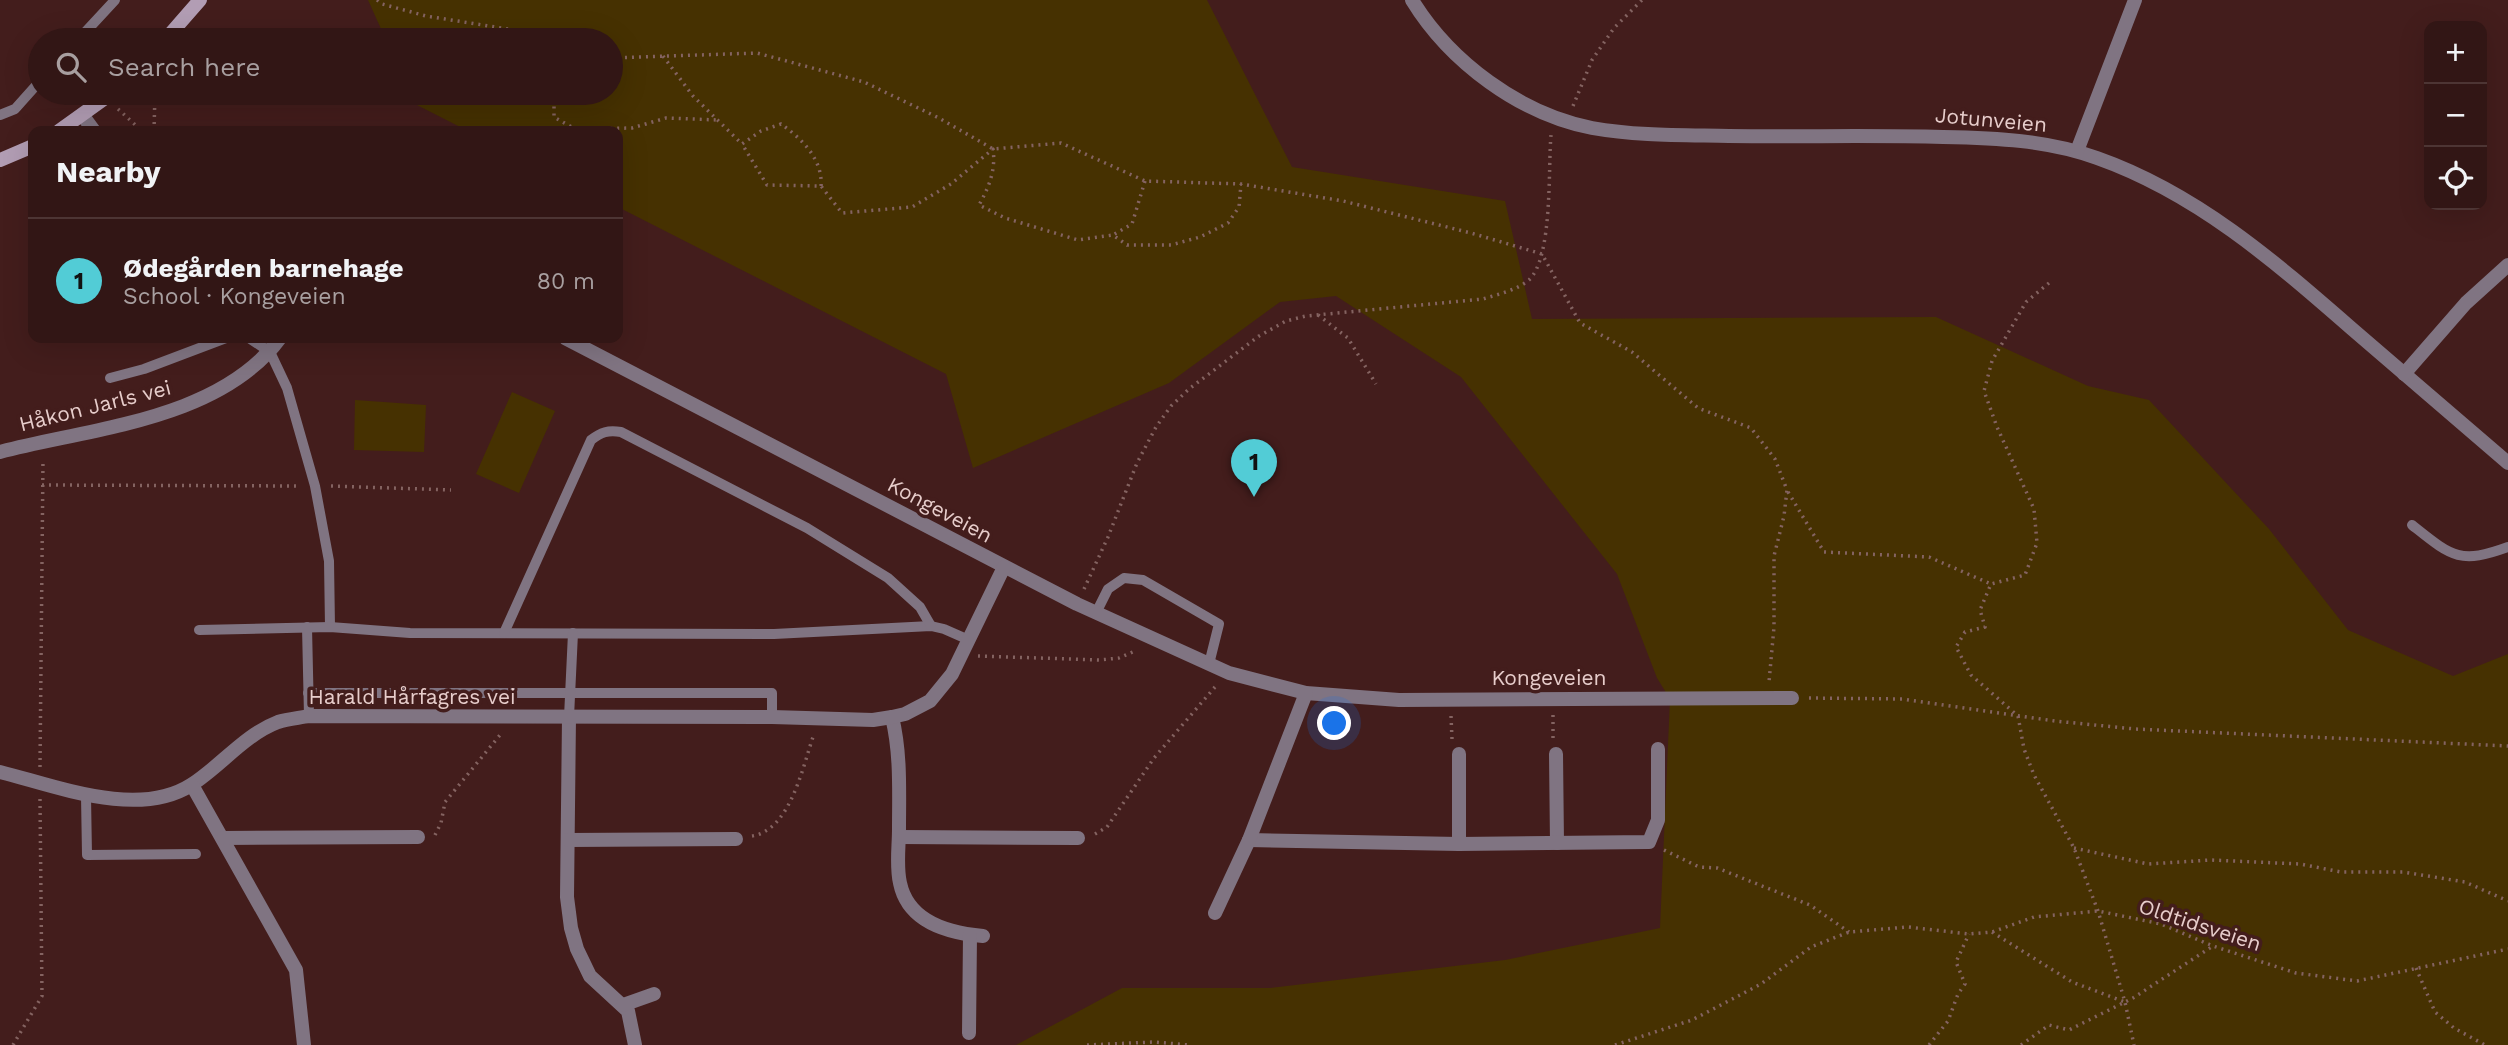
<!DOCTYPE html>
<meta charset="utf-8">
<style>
body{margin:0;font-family:"Work Sans",sans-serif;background:#3a1f1e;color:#f1f3f6}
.controls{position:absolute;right:21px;top:21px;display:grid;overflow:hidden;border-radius:14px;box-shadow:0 7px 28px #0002}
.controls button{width:63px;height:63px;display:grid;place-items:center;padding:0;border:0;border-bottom:2px solid #4d3534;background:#321615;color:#f1f3f6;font:35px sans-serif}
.you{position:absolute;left:1335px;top:724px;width:24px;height:24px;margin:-18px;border:5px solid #fff;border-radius:50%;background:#1a73e8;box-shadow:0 0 0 10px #1a73e833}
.badge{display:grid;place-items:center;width:46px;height:46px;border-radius:50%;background:#52ccd6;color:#111;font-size:23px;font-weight:700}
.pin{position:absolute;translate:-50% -58px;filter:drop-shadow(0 2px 4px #0008)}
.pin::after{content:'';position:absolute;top:37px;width:24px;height:21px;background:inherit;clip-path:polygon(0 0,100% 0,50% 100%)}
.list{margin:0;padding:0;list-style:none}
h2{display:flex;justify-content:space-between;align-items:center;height:91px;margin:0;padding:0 28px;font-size:30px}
h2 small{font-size:23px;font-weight:400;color:#a89fa0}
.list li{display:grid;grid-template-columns:46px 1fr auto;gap:21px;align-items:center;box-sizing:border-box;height:126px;padding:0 28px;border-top:2px solid #4d3534}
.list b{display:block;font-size:26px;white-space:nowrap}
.list p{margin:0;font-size:23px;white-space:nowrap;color:#a89fa0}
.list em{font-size:23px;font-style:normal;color:#a89fa0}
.icon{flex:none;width:38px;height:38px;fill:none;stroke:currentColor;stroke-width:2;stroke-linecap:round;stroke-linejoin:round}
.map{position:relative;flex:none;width:2508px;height:1045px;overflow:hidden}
.search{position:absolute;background:#321615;box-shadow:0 7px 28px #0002;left:28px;top:28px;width:595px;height:77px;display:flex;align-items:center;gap:18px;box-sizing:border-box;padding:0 24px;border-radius:38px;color:#a89fa0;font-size:26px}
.panel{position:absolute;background:#321615;box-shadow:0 7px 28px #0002;left:28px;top:126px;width:595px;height:217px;border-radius:14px}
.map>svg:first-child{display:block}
.green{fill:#463101}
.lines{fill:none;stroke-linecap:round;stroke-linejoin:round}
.path{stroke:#846361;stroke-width:3.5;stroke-dasharray:2 5;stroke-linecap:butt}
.service{stroke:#807482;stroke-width:10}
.minor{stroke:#807482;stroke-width:14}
.secondary{stroke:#b29db4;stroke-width:14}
.labels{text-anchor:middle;stroke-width:7;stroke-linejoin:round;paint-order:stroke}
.street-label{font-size:21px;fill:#e7cdcb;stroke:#431d1c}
</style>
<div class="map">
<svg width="2508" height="1045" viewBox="0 0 2508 1045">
<rect width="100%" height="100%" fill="#431d1c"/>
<g class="green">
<polygon points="368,0 1207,0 1292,167 1505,201 1532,319 1936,317 2088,386 2149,400 2269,529 2348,630 2453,676 2508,654 2508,1045 1016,1045 1122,988 1270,988 1505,960 1660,928 1670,699 1657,678 1617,574 1461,377 1336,296 1280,302 1169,383 973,468 946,374 618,207 618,131 468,131 415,104 410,93 611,93 611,40 386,40"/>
<polygon points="512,392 555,411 519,493 476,474"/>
<polygon points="355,400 426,405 424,452 354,450"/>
</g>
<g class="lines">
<g class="path">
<polyline points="377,0 382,4 426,16 533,33 544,40"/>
<polyline points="663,56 693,96 742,144"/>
<polyline points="611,58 757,53 864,82 939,118 993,149 1061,143 1145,181 1241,184 1343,201 1471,233 1542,254 1580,323 1632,352 1698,408 1751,428 1775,459 1787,490 1784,516 1774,556 1774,627 1769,682"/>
<polyline points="557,93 554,100 554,117 575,129 632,128 666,118 718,120"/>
<polyline points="1573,106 1592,60 1614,28 1642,0"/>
<polyline points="118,109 142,131"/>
<polyline points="154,131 155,93"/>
<polyline points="1145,181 1132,224 1113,235 1127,245 1171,245 1200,237 1228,223 1239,207 1241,184"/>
<path d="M 821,186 C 823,159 801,138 781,124 L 761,131 L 742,144 L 767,185 L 821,186 L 842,213 L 912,207 L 951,184 L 993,149 C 996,170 989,187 979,205 L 1005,218 L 1078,240 L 1113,235"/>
<polyline points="2049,283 2026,302 1992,361 1984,391 1997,427 2034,509 2037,543 2025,575 1991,584 1980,610 1985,627 1965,632 1956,647 1971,675 2018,716 2024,749 2034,775 2074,848 2098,911 2125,1002 2134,1045"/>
<polyline points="1318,315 1348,338 1376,384"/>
<polyline points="42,485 299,486"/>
<polyline points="331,486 451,490"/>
<polyline points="1788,492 1824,552 1929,557 1991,584"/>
<path d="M 1084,589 L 1108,537 L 1137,463 L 1156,427 L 1171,406 L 1189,389 L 1259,336 L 1286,321 L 1306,316 L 1483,299 C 1499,294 1517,290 1529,280 C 1553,257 1548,168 1551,135"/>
<polyline points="978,656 1100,660 1119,658 1137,650"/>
<polyline points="1809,698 1902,699 2055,721 2135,729 2508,746"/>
<polyline points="1553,715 1553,739"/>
<polyline points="1451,716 1452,739"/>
<polyline points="40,767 43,460"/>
<polyline points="1095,834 1107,827 1154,758 1215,687"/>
<polyline points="435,835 441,823 445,802 500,735"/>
<path d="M 752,836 C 791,830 803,765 814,734"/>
<polyline points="2074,848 2148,864 2211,860 2300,864 2341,872 2403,872 2465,882 2508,901"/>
<polyline points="1664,850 1699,867 1717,868 1810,905 1849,932"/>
<polyline points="1992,932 2072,982 2125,1002"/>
<polyline points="2416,968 2435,1012 2454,1028 2485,1045"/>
<polyline points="13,1045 42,996 40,799"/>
<polyline points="1087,1045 1154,1042 1189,1045"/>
<polyline points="1615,1045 1692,1020 1761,984 1811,947 1849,932 1908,927 1969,934 1992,932 2034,917 2098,911 2161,924 2213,946 2296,973 2357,981 2508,949"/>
<polyline points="1929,1045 1948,1021 1958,994 1965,984 1956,962 1969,934"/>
<polyline points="2021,1045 2049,1025 2069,1030 2133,998 2213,946"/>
</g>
<g class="service">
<polyline points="78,40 115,0"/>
<polyline points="0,115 15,109 40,81"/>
<polyline points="249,338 270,352 287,388 315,486 329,561 330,627"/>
<polyline points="110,378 144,369 226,338"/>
<path d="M 2412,525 C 2451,556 2459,565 2508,547"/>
<polyline points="1096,613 1108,589 1124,578 1143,580 1219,624 1209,664"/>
<polyline points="307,627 309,716"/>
<polyline points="199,630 330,627 410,633 774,634 931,626 944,629 969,640"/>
<path d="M 504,633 L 591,440 C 601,432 608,430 621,432 L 807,528 L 888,578 L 920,607 L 931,626"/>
<polyline points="308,693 772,693 772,717"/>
<polyline points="569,717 573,633"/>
<polyline points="86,796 87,855 196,854"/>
</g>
<g class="minor">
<path d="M 1412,0 C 1450,62 1520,114 1592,128 C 1637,136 1684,135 1729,136 C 1800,137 1872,135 1943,137 C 1995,138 2048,140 2097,158 C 2196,193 2273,260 2351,328 C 2403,373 2456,418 2508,463"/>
<polyline points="83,116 94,131"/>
<polyline points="2077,151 2135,0"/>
<polyline points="565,338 1077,604 1229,673 1306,693 1399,700 1792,698"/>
<polyline points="2404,374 2466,303 2508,265"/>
<path d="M 0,452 C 91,428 220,420 280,338"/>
<polyline points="569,717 567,897 571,928 577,949 590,976 628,1011 635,1045"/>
<path d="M 892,717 C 901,754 899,791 899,829 C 899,847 896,866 900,883 C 908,922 948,933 983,936"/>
<polyline points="1459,754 1459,844"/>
<polyline points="1556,754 1557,843"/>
<path d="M 0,772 C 56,786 138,819 191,785 C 221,766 244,735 278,722 C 287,719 299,718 309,716 L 772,717 L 873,720 L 892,717 L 905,714 L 930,701 L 952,674 L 1004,567"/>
<polyline points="192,785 296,970 304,1045"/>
<polyline points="899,837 1078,838"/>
<polyline points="224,838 418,837"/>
<polyline points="568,840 736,839"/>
<polyline points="1249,840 1459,844 1649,842 1658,820 1658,749"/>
<polyline points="1215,913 1249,840 1306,693"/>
<polyline points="623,1005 654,994"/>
<polyline points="969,1033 970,935"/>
</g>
<g class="secondary">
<polyline points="165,40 200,0"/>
<polyline points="59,131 112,93"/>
<polyline points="0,160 33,146"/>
</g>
</g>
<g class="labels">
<g class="street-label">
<text transform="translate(1991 120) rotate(5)" y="7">Jotunveien</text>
<text transform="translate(95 406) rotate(-14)" y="7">Håkon Jarls vei</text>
<text transform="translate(940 510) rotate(28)" y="7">Kongeveien</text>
<text x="1549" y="685">Kongeveien</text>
<text x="412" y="704">Harald Hårfagres vei</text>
<text transform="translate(2200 925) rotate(18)" y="7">Oldtidsveien</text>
</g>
</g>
</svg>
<div class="controls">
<button>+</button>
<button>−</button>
<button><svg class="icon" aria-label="locate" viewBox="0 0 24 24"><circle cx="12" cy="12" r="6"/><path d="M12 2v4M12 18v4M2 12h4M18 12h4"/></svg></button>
</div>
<div class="you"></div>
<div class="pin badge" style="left:1254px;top:497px">1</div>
<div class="search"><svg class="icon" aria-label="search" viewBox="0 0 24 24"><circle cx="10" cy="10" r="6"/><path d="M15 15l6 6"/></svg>Search here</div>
<section class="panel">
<h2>Nearby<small></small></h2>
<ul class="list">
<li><span class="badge">1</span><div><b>Ødegården barnehage</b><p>School · Kongeveien</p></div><em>80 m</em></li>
</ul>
</section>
</div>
